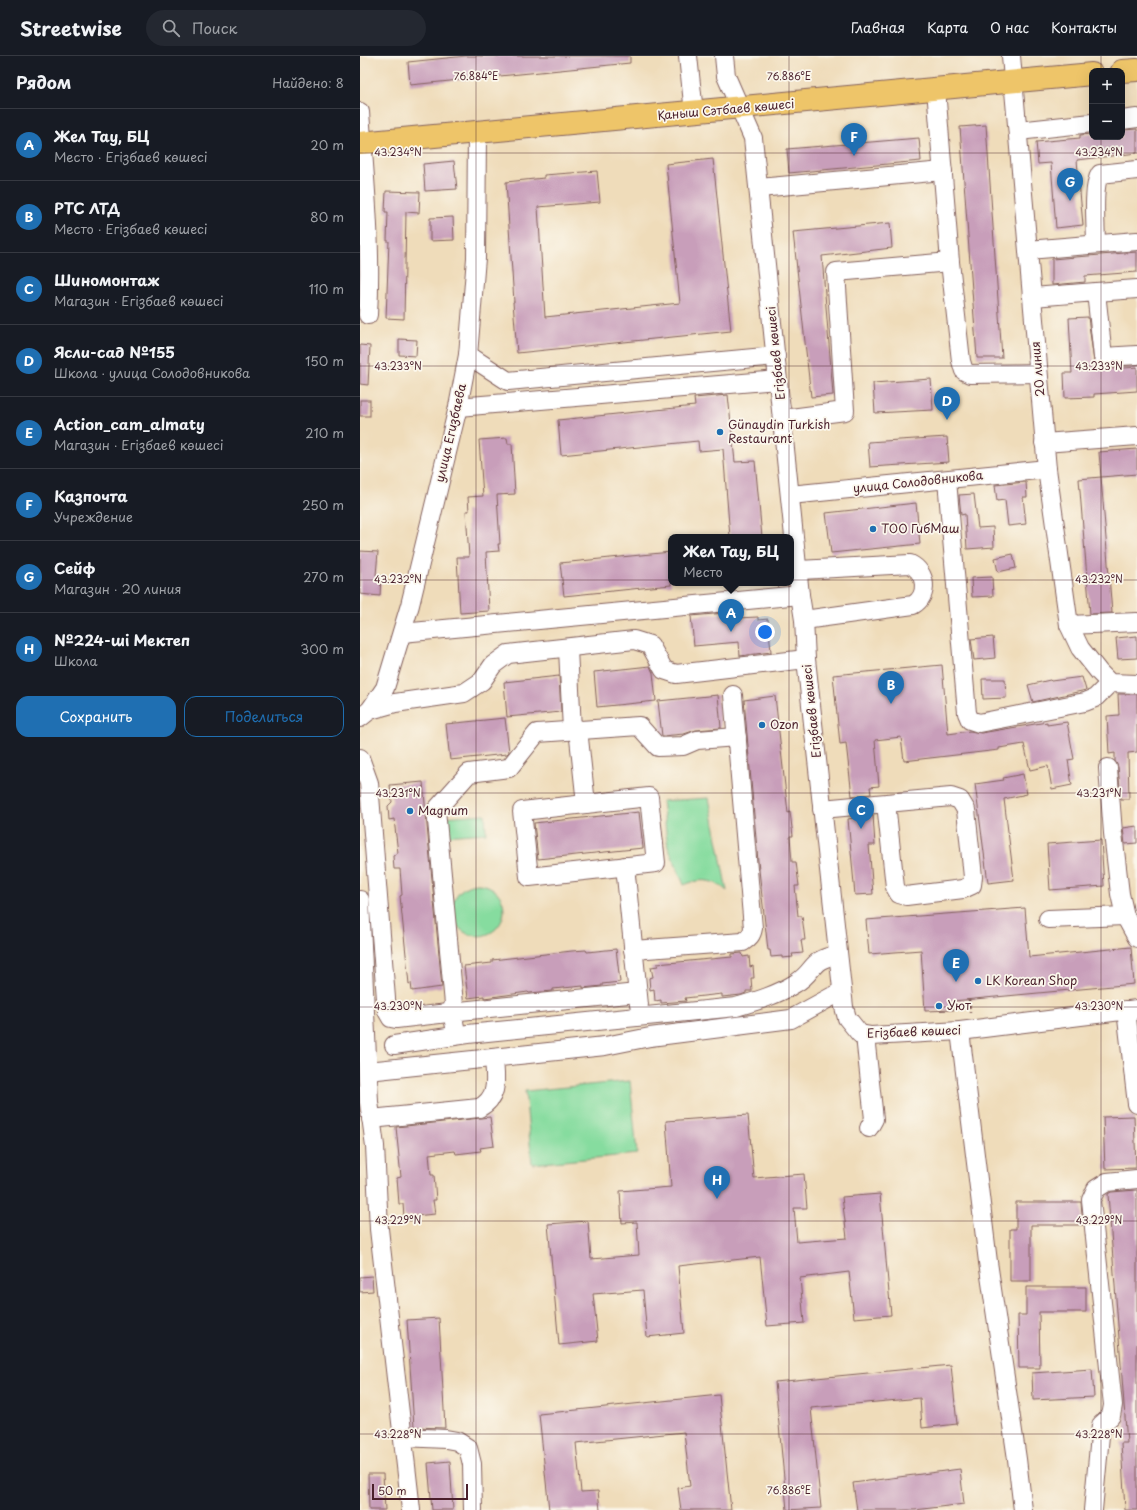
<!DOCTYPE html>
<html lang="ru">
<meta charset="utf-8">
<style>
body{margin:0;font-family:"Playpen Sans",sans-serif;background:#242831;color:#f1f3f6}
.controls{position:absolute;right:12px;top:12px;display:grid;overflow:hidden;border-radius:8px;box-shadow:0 4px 16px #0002}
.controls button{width:36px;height:36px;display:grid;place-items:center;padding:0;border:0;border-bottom:1px solid #363941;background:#171b24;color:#f1f3f6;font:20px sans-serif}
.scale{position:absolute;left:12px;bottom:10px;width:96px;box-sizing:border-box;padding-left:4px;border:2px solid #4a1f2b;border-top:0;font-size:11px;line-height:14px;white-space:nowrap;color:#4a1f2b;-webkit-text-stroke:3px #fbf7ec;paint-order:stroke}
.you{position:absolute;left:405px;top:576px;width:14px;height:14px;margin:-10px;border:3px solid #fff;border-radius:50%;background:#1a73e8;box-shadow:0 0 0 6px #1a73e833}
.badge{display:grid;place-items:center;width:26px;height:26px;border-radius:50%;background:#1f6fb2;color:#fff;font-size:13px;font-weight:700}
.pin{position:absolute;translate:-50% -33px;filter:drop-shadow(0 1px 2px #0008)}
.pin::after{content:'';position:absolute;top:21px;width:14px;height:12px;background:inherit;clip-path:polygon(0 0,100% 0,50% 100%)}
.popup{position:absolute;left:308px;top:478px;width:126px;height:52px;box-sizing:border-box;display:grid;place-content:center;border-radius:8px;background:#171b24;filter:drop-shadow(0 1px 3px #0005);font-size:13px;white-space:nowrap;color:#9ea1a6}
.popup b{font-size:15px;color:#f1f3f6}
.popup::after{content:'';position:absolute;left:50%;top:100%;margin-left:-8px;border:8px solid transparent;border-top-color:#171b24}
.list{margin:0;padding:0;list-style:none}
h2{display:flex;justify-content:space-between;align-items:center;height:52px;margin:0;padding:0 16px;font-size:17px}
h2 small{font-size:13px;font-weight:400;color:#9ea1a6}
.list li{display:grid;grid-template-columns:26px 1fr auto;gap:12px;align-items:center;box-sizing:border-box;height:72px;padding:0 16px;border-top:1px solid #363941}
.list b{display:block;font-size:15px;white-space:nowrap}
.list p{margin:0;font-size:13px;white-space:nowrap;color:#9ea1a6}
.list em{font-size:13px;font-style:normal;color:#9ea1a6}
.actions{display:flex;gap:8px;padding:12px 16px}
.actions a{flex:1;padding:9px 0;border:1px solid #1f6fb2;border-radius:12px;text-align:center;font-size:14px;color:#1f6fb2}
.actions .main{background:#1f6fb2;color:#fff}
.icon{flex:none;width:22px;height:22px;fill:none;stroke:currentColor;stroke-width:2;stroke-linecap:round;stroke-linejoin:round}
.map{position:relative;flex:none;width:777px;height:1454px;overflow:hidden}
header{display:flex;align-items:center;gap:24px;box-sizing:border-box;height:56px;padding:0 20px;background:#171b24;border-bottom:1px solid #363941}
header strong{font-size:19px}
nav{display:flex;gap:22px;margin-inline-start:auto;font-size:14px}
.search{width:280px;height:36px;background:#242831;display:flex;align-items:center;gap:10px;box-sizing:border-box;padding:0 14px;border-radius:22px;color:#9ea1a6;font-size:15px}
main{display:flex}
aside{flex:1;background:#171b24}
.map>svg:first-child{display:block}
.green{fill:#86dc9f;stroke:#687e65}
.building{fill:#c89eba}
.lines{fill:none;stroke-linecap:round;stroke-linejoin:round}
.minor-casing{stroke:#84615d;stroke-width:20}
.major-casing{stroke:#84615d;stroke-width:24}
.path{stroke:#84615d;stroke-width:2.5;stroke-dasharray:3 3;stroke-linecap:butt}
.minor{stroke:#fff;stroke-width:18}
.major{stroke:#eec569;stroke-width:22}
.ticks{fill:none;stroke:#4a1f2b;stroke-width:1;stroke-opacity:0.45}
.poi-dot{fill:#1f6fb2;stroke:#fbf7ec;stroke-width:1.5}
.labels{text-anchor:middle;stroke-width:3.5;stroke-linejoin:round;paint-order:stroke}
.street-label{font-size:12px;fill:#4a1f2b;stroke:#fbf7ec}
.poi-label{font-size:12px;fill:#4a1f2b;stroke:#fbf7ec;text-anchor:start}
.ticks-label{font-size:10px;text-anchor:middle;fill:#4a1f2b;stroke:#fbf7ec;stroke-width:3.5;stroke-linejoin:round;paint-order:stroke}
</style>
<header>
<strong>Streetwise</strong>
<div class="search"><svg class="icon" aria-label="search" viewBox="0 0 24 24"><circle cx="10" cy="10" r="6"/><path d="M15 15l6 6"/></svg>Поиск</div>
<nav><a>Главная</a><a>Карта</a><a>О нас</a><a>Контакты</a></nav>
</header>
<main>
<aside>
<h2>Рядом<small>Найдено: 8</small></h2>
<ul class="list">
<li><span class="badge">A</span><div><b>Жел Тау, БЦ</b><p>Место · Егізбаев көшесі</p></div><em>20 m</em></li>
<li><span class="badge">B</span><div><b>РТС ЛТД</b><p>Место · Егізбаев көшесі</p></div><em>80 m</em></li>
<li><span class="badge">C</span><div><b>Шиномонтаж</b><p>Магазин · Егізбаев көшесі</p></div><em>110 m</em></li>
<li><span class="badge">D</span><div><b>Ясли-сад №155</b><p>Школа · улица Солодовникова</p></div><em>150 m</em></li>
<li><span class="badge">E</span><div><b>Action_cam_almaty</b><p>Магазин · Егізбаев көшесі</p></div><em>210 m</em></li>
<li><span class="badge">F</span><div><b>Казпочта</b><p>Учреждение</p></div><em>250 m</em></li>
<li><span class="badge">G</span><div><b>Сейф</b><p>Магазин · 20 линия</p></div><em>270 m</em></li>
<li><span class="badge">H</span><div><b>№224-ші Мектеп</b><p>Школа</p></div><em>300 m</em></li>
</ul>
<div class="actions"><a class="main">Сохранить</a><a>Поделиться</a></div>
</aside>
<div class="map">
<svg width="777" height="1454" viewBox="0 0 777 1454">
<rect width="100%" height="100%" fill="#fbf7ec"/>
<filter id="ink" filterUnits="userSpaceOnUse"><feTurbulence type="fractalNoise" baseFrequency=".025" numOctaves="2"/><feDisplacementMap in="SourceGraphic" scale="8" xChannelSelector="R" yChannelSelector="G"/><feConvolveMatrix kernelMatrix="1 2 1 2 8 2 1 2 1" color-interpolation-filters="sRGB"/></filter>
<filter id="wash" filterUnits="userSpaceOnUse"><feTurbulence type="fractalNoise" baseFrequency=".012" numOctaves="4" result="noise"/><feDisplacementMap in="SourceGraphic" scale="16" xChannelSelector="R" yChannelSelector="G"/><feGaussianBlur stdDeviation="0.9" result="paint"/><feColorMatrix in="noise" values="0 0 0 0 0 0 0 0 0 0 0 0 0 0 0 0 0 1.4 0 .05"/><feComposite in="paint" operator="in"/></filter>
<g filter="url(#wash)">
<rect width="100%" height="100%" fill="#efdcba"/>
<g class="green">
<path d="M 349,742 L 367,835 C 354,823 340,822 324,829 L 308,791 L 302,745 Z"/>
<polygon points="125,758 126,777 84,780 82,761"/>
<circle cx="118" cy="854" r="26"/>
<polygon points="270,1025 277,1098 172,1108 165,1035"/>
</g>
<g id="blocks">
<g class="building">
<polygon points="106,0 270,0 270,7 50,29 48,6"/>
<polygon points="626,69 642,302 617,302 600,71"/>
<polygon points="777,73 777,97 717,104 723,169 696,172 691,107 678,108 676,86 720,82 720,79 732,78 732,81 762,81 762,74"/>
<polygon points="559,82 561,105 429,117 427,93"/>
<polygon points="353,103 371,275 157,297 153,246 154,246 146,126 184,122 184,119 237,115 240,146 178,151 185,261 320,247 306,108"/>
<polygon points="94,105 97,133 65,135 63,108"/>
<polygon points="26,135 60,136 59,157 46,156 44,263 26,262 29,185 27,185 28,156 25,156"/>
<polygon points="93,161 94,184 70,185 70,162"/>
<polygon points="530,167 532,192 462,200 473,339 451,341 433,176"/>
<polygon points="777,196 777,216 725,220 725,226 692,229 692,203"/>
<polygon points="728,261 735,314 777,311 777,335 734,338 734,341 705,342 704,317 712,317 709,262"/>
<polygon points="39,283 57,284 56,300 39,299"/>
<polygon points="0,289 10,290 8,329 0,328"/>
<polygon points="571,323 573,354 515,357 513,327"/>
<polygon points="368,339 375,406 395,405 402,481 370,481 363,393 339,395 338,385 201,399 198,364 335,350 334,342"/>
<rect x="0" y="344" width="10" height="16"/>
<polygon points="587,381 589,406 510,411 508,386"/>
<polygon points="147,382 148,388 152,388 155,438 137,439 140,488 138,488 139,495 126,496 129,555 100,557 97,501 109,501 106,455 109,455 108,441 123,440 119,384"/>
<polygon points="777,393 777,418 741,421 739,396"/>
<polygon points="741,421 752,557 730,558 719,423"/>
<polygon points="666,426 667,441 663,441 666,468 648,470 645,444 637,445 635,429"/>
<polygon points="614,438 618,472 633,471 634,491 607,493 605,458 601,459 599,439"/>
<polygon points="556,447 560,488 471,497 466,457"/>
<polygon points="0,495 18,496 16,519 21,520 20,540 0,538"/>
<polygon points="311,496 311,529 204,540 200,507"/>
<polygon points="653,498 656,512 638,516 635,502"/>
<polygon points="632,521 633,540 612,541 611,522"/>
<polygon points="377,556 377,562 398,561 398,564 408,563 411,596 380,600 379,586 334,590 331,560"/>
<polygon points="777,580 777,602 758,603 756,582"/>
<polygon points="633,581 635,602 614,604 611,583"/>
<polygon points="582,609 588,678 610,675 621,677 687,666 687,669 707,666 714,703 708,704 712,729 692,733 688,710 670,714 664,688 639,692 639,694 544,705 541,681 515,684 519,730 510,731 511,738 492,740 486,687 480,688 473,619"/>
<polygon points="290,610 293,617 296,645 237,651 234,616"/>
<polygon points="199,620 201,656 147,661 144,626"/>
<polygon points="722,621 726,634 673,646 668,629 690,624 691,625"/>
<polygon points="622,623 645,623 646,642 623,643"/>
<polygon points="758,638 777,638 777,696 768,697 769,743 761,743 758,711 755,705 755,697 749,698 747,660 759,659"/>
<polygon points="358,639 361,672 336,674 324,678 302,680 298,645"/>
<polygon points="415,640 428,757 430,756 433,780 430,780 432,806 436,806 439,830 435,830 438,860 442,860 445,884 441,884 443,897 432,898 433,901 422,902 422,900 411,901 410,894 408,894 398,805 384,644"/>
<polygon points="145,662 149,696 147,698 90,704 86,668"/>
<polygon points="663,718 667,738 644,743 654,824 628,827 615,728 644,724 643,722"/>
<polygon points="63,726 82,931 52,935 51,927 49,928 40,840 42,839 40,813 34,813 33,800 38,797 34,763 29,764 28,750 32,746 30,729"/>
<polygon points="279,756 283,792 178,803 174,767"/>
<polygon points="513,759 515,789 509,789 513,838 495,839 488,763 494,762 493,761"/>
<polygon points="777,770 777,787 765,788 763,772"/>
<polygon points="741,784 744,830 690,834 687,788"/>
<polygon points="665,852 669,901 771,891 774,928 593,945 594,954 565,955 561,894 509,898 506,864"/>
<polygon points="256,893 260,926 242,928 242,930 223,932 223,930 193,933 193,935 169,937 168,936 124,942 124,940 108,942 104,910 132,907 132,904 212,895 226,894 227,896"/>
<polygon points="382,897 383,901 389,900 390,911 393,910 394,922 391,922 392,935 386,935 386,937 381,939 362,941 362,938 325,942 326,945 301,947 301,944 295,945 294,933 290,934 289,922 293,921 291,911 298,910 297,908 372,901 372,898"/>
<polygon points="388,1059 394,1122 444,1118 447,1152 434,1152 437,1186 487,1182 482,1141 520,1138 531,1259 494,1262 489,1216 440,1222 444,1267 407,1270 400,1201 318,1210 324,1277 287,1281 283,1234 233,1238 238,1285 199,1289 188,1168 228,1165 231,1203 279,1199 277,1166 262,1167 260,1135 311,1131 306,1065"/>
<polygon points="774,1060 776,1112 745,1113 743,1061"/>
<polygon points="130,1061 134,1090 120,1092 121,1095 96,1098 95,1095 69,1098 71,1119 74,1119 76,1144 73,1144 75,1158 44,1161 43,1148 39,1148 37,1122 41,1121 36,1071"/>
<polygon points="777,1134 777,1454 765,1454 761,1387 767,1387 748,1138 751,1136"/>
<polygon points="656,1146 721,1146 723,1169 671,1169 671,1225 650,1225 650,1173 656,1173"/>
<polygon points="12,1220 13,1235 0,1236 0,1221"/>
<polygon points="666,1231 726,1231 726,1256 679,1256 680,1312 659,1312 658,1259 666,1259"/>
<polygon points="79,1262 85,1372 54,1371 47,1264"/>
<polygon points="591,1309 597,1368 562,1372 560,1342 451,1352 461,1452 427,1454 415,1326"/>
<polygon points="732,1313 734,1341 673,1344 672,1317"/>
<polygon points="359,1339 371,1454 321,1454 318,1432 330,1430 324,1376 216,1387 221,1436 238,1435 240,1454 189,1454 179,1358"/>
<polygon points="90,1405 93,1454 72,1454 68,1407"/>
<polygon points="600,1413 604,1448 555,1454 497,1454 493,1427"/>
<polygon points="8,1418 23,1418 25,1454 9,1454"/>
</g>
</g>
</g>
<g filter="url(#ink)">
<use href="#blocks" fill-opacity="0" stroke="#84615d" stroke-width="1"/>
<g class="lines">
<defs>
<g id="minor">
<polyline points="328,0 334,57"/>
<polyline points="364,0 366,20 393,82 440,539 444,564 446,603 484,951 487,962 500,978 511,980 600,975 777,953"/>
<polyline points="651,0 687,413 709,569 720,592 739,616 750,627 777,628"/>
<polyline points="576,33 590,206 601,305 604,315 610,318 678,317"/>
<path d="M 0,56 C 5,124 12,191 8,259"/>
<polyline points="762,64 777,62"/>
<polyline points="658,75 732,67"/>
<polyline points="399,132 583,115"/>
<path d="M 736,188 C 736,172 732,130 740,118 L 777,114"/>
<polyline points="668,194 777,185"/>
<polyline points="736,236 777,233"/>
<polyline points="673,241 736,236 743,301 777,299"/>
<polyline points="108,299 148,325 416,300"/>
<polyline points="98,351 418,324"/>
<polyline points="423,363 485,355 476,216 590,206"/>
<polyline points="684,387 777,380"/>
<polyline points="587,424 607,657 610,664 619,667 725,646 735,642 750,627"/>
<polyline points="430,439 687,413"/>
<path d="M 439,514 L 550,508 C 567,516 569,540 553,549 L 444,564"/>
<polyline points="709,569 777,566"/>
<polyline points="42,577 440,539"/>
<polyline points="208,593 212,674"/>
<polyline points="10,654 35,647 104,637 122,625 133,609 148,598 274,584 290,589 304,614 316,618 446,603"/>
<polyline points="0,662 10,654 25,632 50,549 98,351 108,299 116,202 117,77"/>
<polyline points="218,673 226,748"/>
<polyline points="0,702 9,727 27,955 31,962 36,963 88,957 91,955 94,948 76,754 109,717 149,712 177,677 279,670 298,691 323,690 337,684 377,681"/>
<polyline points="748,712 753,777 760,838 765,860 777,882"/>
<polygon points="289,741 296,807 169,821 162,755"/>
<polyline points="462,753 591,741 600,744 606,754 613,821 612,829 603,833 546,840 539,838 535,831 526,747"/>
<polyline points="265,810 279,949"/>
<polyline points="0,844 9,1046 15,1090 19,1173 51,1454"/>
<polyline points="688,863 765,860"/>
<path d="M 273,894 L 383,886 C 389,882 392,879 393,872 L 373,639"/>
<polyline points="766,954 777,1048"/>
<polyline points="95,971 94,966 95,958 100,955 277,937"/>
<polyline points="600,975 628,1206 657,1403 663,1454"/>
<polyline points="505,980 514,1063 509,1072"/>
<path d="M 34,989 L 108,978 L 376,951 C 397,945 417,939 436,927 C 456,915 449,903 478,899"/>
<polyline points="8,1015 245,990 290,981 431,963 482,935"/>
<path d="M 11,1063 L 119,1052 C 140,1041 135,1022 134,1002"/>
<polyline points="43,1381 86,1383 97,1385 108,1392 112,1408 113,1454"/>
<polyline points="733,1454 741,1369 751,1360 753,1349 731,1144 736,1133 747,1126 777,1123"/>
</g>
<g id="major">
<polyline points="762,15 777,14"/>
<polyline points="0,87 732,18"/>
</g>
</defs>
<use href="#minor" class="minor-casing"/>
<use href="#major" class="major-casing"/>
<polyline class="path" points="609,943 610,957"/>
<use href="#minor" class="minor"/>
<use href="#major" class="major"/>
</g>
</g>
<path class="ticks" d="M 116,0 L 116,1454M 429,0 L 429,1454M 741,0 L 741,15M 741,81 L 741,1454M 0,97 L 777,97M 0,310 L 777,310M 0,524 L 777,524M 0,737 L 777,737M 0,951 L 777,951M 0,1165 L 777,1165M 0,1378 L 777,1378"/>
<g class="poi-dot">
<circle cx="360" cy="376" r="4"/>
<circle cx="513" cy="473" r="4"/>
<circle cx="402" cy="669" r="4"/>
<circle cx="50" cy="755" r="4"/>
<circle cx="618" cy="925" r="4"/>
<circle cx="579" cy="950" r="4"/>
</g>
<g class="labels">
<g class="street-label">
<text transform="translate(366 54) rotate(-5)" y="4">Қаныш Сәтбаев көшесі</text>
<text transform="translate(416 297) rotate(-96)" y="4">Егізбаев көшесі</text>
<text transform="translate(678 313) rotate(-95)" y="4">20 линия</text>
<text transform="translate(91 377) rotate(-77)" y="4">улица Егизбаева</text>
<text transform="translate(558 426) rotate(-6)" y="4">улица Солодовникова</text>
<text transform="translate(452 655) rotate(-96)" y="4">Егізбаев көшесі</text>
<text transform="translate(554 976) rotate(-2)" y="4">Егізбаев көшесі</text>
</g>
<g class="poi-label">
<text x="368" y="373">Günaydin Turkish<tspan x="368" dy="14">Restaurant</tspan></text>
<text x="521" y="477">ТОО ГибМаш</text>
<text x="410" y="673">Ozon</text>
<text x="58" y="759">Magnum</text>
<text x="626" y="929">LK Korean Shop</text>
<text x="587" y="954">Уют</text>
</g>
</g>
<g class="ticks-label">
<text x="116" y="24">76.884°E</text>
<text x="429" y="24">76.886°E</text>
<text x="38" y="100">43.234°N</text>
<text x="739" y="100">43.234°N</text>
<text x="38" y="314">43.233°N</text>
<text x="739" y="314">43.233°N</text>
<text x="38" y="527">43.232°N</text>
<text x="739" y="527">43.232°N</text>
<text x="38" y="741">43.231°N</text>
<text x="739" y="741">43.231°N</text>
<text x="38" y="954">43.230°N</text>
<text x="739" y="954">43.230°N</text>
<text x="38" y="1168">43.229°N</text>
<text x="739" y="1168">43.229°N</text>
<text x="38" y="1382">43.228°N</text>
<text x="739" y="1382">43.228°N</text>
<text x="429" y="1438">76.886°E</text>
</g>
</svg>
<div class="controls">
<button>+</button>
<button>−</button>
</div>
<div class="scale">50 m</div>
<div class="you"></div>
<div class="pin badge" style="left:371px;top:576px">A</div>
<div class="popup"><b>Жел Тау, БЦ</b>Место</div>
<div class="pin badge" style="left:531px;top:648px">B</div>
<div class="pin badge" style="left:501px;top:773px">C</div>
<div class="pin badge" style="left:587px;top:364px">D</div>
<div class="pin badge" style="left:596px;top:926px">E</div>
<div class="pin badge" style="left:494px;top:100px">F</div>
<div class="pin badge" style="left:710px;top:145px">G</div>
<div class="pin badge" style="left:357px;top:1143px">H</div>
</div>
</main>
